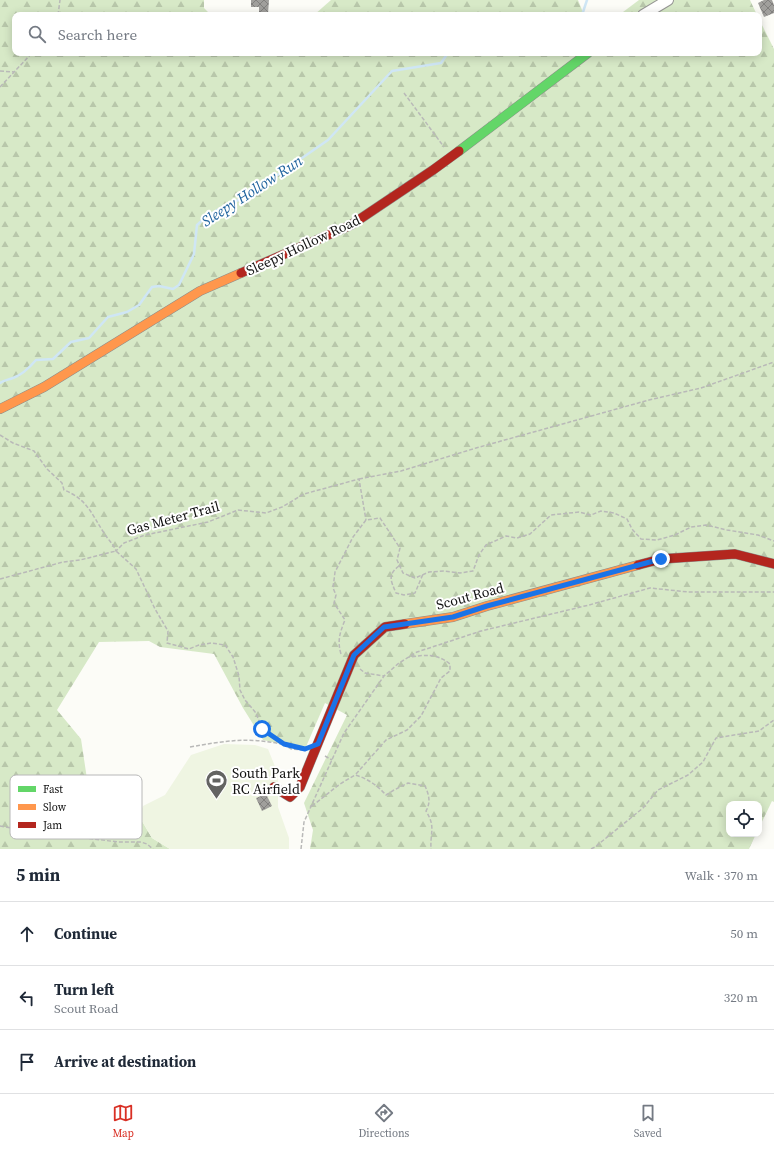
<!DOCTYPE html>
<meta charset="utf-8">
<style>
body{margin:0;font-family:"Source Serif 4",serif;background:#f2f2f3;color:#1f2937}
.controls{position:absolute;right:12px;bottom:12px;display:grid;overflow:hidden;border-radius:8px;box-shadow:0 2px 10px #0003}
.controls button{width:36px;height:36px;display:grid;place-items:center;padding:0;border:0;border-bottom:1px solid #e0e1e3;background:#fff;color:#1f2937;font:20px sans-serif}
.stop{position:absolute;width:12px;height:12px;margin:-9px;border:3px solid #1a73e8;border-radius:50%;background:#fff}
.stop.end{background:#1a73e8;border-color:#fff;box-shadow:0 1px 4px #0008}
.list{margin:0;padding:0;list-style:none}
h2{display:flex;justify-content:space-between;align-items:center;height:52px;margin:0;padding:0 16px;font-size:17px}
h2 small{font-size:13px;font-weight:400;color:#747a83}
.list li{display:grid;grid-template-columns:26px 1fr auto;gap:12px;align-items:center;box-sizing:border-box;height:64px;padding:0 16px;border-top:1px solid #e0e1e3}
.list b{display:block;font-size:15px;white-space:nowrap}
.list p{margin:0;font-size:13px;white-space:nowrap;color:#747a83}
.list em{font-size:13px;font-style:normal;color:#747a83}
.icon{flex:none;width:22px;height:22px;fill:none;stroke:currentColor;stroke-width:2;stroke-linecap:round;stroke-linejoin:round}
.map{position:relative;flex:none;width:774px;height:849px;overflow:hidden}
.search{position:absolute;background:#fff;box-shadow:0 2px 10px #0003;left:12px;right:12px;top:12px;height:44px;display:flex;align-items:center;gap:10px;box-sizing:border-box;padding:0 14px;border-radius:8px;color:#747a83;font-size:15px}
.sheet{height:244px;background:#fff}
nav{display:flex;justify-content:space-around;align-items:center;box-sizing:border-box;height:56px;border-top:1px solid #e0e1e3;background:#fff;font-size:11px;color:#747a83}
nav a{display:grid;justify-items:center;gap:2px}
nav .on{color:#d93025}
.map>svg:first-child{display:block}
.forest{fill:url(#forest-firs)}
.pitch{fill:#eff5e2}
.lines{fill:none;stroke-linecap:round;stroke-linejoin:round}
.stream{stroke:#cfe6f5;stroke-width:2.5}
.building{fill:url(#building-cross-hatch)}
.street-casing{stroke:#979795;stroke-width:12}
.fast-casing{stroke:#8d8d8b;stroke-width:10}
.slow-casing{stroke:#8d8d8b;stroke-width:10}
.jam-casing{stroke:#8d8d8b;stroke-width:10}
.path{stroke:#b9b9b8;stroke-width:1.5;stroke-dasharray:4 2;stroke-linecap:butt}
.street{stroke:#fffffe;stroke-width:10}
.fast{stroke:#63d668;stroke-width:9}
.slow{stroke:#ff974d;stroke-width:9}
.jam{stroke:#b3261e;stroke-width:9}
.route{stroke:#1a73e8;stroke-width:5}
.labels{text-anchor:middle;stroke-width:4;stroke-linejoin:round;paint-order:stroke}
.street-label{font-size:14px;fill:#111;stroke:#fff}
.poi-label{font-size:14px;fill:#111;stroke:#fff;text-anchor:start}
.water-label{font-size:15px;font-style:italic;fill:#1f639e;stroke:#fff}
.key{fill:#fff;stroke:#b8b8b8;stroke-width:1}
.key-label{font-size:11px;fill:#111}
</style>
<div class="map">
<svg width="774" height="849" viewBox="0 0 774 849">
<defs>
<pattern id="forest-firs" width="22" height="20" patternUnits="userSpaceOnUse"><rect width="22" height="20" fill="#d7e9c7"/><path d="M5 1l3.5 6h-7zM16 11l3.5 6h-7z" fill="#b8c7aa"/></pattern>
<pattern id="building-cross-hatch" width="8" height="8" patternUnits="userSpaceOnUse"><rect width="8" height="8" fill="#a09f9c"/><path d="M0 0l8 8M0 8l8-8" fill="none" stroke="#81807e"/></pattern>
</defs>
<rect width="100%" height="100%" fill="#fcfcf7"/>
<g class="forest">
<polygon points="0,0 204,0 204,8 211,15 15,15 15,53 759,53 759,19 774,49 774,802 772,801 759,828 759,804 729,804 729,834 756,834 749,849 310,849 313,830 304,803 347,715 325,703 305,749 263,740 243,708 214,654 160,647 149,641 99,642 57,710 81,739 87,779 119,804 139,816 152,838 170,849 0,849"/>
<polygon points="331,0 578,0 584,15 314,15"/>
<polygon points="639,0 750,0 757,15 619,15"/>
</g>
<polygon class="pitch" points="224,744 255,745 268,749 278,774 278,807 289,838 289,849 170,849 152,838 139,816 143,806 165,795 191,755"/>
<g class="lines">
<g class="stream">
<polyline points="582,15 587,0"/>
<polyline points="512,53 515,53"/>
<path d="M 0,383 C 4,380 8,380 13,378 C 22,375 30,367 36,360 L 53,359 L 71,342 L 89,338 L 108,317 L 127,312 L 139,305 L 152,287 L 159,286 L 173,289 L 179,285 L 194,254 L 197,225 L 206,217 L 219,209 L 247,196 L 328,140 L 392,71 L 441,63 L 448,53"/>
</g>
</g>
<g class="building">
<polygon points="251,0 269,0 268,14 259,13 259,7 251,7"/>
<polygon points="764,0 772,0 774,5 774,13 764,17 758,3"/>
<polygon points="266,794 272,806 262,811 256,798"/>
</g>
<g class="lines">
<defs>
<polyline id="street" points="643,15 668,0"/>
<polyline id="fast" points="459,151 588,53"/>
<g id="slow">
<polyline points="0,409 44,387 200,291 241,273"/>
<polyline points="405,624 453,617 487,606 638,565"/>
</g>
<g id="jam">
<polyline points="241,273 351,225 433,170 459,151"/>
<polyline points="638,565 661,559 735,554 774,564"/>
<polyline points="274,787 290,797 300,787 354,655 385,627 405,624"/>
</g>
</defs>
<use href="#street" class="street-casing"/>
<use href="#fast" class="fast-casing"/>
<use href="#slow" class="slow-casing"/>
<use href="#jam" class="jam-casing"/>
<g class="path">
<polyline points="58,15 60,0"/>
<polyline points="0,71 14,72"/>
<polyline points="0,87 32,53"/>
<polyline points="404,93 444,147"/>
<path d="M 0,435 L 13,443 L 34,451 L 47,469 L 62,483 L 64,490 C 87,499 91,513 104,533 C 108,540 113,543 116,551 L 124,543 L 145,535 L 208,522 L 238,510 L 266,513 L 282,507 L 304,494 L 359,479 L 366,520"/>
<polyline points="359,479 401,471 476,448 649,400 701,388 774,362"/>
<path d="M 399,566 C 387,575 391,581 396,593 L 404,595 L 415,593 L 423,574"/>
<polyline points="0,579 63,562 80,560 116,551 136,569 155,609 168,631 167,643 189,649 199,645 211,643 225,645 233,657 239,676 240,690 245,700 256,713 262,729 291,749 304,750"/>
<path d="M 341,654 C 337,641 340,632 345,620 L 334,603 L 336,595 L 333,588 L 335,572 L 353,537 L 366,520 L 380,518 L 400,548 L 397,560 L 403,573 L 415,578 L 429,572 L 444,571 L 460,573 L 473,571 L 479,555 L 486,545 L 506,536 L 517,538 L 530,534 L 551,515 L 579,512 L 591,515 L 601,511 L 614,513 L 627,519 L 632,529 L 641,539 L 657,540 L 675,535 L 691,527 L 706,525 L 727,530 L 758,535 L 774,541"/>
<polyline points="360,669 365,673 384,676"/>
<polyline points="285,745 303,748"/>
<path d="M 190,747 C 224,741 247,737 281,744"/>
<polyline points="325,756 332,760"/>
<path d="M 356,774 L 386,740 L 407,730 L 421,716 L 441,678 L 450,671 L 450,664 C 436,653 426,655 409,657"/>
<path d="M 312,806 L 340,784 L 355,775 C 367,778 378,786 386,795 L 394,790 L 408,783 L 425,786 C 429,795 431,802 426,811 C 436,827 430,832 431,849"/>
<polyline points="0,826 30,831 118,842 141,842 147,844 153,849"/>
<polyline points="301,849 304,822 344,733 384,676 399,663 417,652 481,631 589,605 650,588 688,592 774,592"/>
<polyline points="591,849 595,847 643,808 658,790 688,775 703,762 716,738 759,731 774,720"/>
</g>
<use href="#street" class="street"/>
<use href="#fast" class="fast"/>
<use href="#slow" class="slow"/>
<use href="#jam" class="jam"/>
</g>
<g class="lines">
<polyline class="route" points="262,729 284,744 305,749 318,744 354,655 384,627 453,617 487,606 661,559"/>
</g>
<defs>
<symbol id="stadium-pin" viewBox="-11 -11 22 30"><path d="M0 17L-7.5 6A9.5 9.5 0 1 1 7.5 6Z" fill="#636362" stroke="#fff"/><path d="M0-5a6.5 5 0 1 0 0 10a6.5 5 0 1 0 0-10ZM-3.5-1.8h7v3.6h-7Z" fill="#fff"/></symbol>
</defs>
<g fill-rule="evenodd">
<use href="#stadium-pin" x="204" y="768" width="25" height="34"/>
</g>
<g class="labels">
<g class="street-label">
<text transform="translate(303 245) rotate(-25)" y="5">Sleepy Hollow Road</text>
<text transform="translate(173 518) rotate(-15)" y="5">Gas Meter Trail</text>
<text transform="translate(470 596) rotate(-15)" y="5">Scout Road</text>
</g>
<g class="poi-label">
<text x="232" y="778">South Park<tspan x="232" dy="16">RC Airfield</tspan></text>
</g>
<g class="water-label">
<text transform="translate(252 191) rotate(-33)" y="5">Sleepy Hollow Run</text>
</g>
</g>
<rect x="10" y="775" width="132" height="64" rx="6" class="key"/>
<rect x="18" y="786" width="18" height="6" fill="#63d668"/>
<rect x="18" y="804" width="18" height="6" fill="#ff974d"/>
<rect x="18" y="822" width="18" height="6" fill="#b3261e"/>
<g class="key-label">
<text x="43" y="793">Fast</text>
<text x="43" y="811">Slow</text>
<text x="43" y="829">Jam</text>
</g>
</svg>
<div class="controls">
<button><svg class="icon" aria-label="locate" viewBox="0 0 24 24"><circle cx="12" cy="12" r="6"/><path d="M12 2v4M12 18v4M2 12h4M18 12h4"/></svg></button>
</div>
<div class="stop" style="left:262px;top:729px"></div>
<div class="stop end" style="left:661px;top:559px"></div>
<div class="search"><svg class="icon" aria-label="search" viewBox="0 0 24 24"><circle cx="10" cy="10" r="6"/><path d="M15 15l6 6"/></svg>Search here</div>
</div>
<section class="sheet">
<h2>5 min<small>Walk · 370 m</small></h2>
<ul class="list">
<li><svg class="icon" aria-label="ahead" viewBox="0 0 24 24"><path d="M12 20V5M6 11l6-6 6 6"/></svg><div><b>Continue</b></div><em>50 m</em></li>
<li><svg class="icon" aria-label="left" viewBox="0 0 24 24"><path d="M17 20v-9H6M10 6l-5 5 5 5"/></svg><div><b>Turn left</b><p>Scout Road</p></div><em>320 m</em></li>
<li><svg class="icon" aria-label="arrive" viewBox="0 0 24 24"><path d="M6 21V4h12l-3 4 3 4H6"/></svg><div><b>Arrive at destination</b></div></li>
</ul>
</section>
<nav>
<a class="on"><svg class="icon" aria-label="map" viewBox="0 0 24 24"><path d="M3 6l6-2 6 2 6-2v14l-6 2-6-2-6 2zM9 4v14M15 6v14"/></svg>Map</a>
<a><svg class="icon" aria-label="directions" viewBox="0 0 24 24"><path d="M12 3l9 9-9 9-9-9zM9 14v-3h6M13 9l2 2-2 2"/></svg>Directions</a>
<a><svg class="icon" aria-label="saved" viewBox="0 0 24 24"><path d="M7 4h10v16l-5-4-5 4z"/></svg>Saved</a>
</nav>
